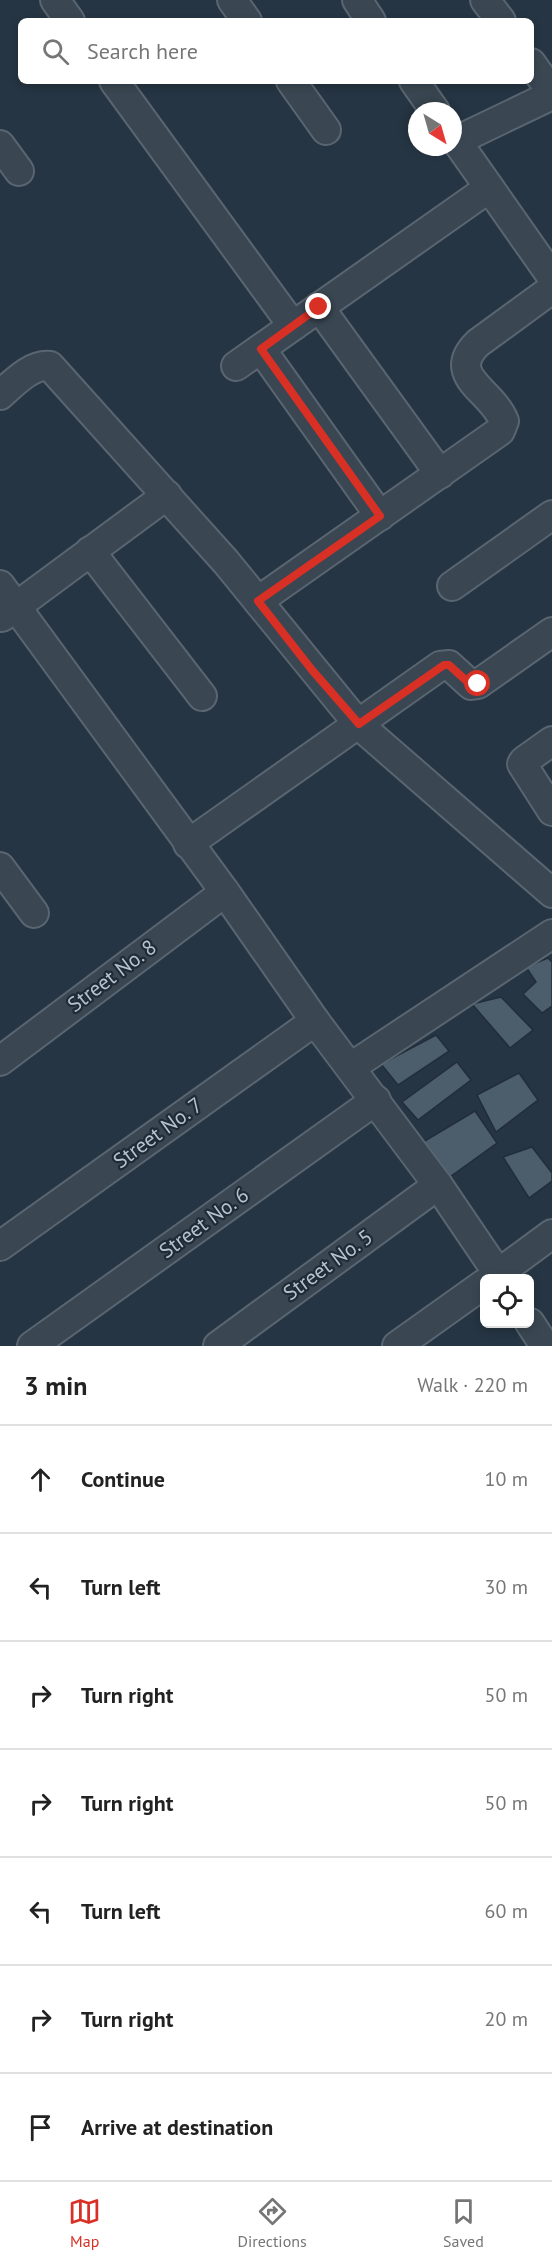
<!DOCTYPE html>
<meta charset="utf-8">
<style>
body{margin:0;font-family:"PT Sans",sans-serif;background:#f2f2f2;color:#222}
.controls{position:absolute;right:18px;bottom:18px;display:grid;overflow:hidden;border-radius:9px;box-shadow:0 3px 9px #0003}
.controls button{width:54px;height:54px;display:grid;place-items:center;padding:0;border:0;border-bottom:2px solid #e0e0e0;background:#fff;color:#222;font:30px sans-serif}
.compass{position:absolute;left:408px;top:102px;width:54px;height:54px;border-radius:50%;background:#fff;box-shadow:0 3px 9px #0003;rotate:143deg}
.stop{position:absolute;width:18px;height:18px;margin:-14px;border:4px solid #d93025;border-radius:50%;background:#fff}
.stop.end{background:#d93025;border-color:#fff;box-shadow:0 2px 6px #0008}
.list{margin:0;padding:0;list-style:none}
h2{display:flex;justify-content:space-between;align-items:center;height:78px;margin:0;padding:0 24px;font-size:26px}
h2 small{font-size:20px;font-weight:400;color:#767676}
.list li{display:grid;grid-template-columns:39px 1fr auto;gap:18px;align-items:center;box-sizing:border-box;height:108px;padding:0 24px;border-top:2px solid #e0e0e0}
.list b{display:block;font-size:22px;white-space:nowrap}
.list em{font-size:20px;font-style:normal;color:#767676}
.icon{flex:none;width:33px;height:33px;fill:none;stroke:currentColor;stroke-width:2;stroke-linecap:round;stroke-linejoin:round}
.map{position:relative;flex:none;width:552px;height:1346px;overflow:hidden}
.search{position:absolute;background:#fff;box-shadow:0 3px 9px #0003;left:18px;right:18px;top:18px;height:66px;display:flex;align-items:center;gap:15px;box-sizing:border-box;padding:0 21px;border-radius:9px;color:#767676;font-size:22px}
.sheet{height:834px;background:#fff}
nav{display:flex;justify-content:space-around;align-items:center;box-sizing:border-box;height:84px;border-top:2px solid #e0e0e0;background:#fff;font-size:16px;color:#767676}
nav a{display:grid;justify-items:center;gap:3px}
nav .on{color:#d93025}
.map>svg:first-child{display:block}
.building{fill:#4c5d6b;stroke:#212e3a;stroke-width:1.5}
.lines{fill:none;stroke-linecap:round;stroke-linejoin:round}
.minor-casing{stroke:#596570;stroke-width:32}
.minor{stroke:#3a4752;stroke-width:28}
.route{stroke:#d93025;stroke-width:8}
.labels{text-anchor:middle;stroke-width:4.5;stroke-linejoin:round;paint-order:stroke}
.street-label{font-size:21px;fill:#b8c2cc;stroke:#1f2c38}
</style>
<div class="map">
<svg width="552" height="1346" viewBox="0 0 552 1346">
<rect width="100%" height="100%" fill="#263543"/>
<g class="building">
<polygon points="548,958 552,962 552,1006 542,1013 523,994 536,982 526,967"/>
<polygon points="501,997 533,1030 510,1048 472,1004"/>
<polygon points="436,1035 449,1051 398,1085 381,1064"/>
<polygon points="457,1062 471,1080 418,1120 402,1102"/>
<polygon points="519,1073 538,1100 496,1132 477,1095"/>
<polygon points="475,1111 497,1143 447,1179 423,1142"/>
<polygon points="532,1147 552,1173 552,1181 529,1198 503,1157"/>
</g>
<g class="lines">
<defs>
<g id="minor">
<polyline points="55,0 70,21"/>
<polyline points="232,0 247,21"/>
<polyline points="357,0 371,21"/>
<polyline points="485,0 501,21"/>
<polyline points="531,63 552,92"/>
<polyline points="114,81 293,326"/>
<polyline points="291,81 326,130"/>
<polyline points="414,81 435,111"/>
<polyline points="453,136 552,277"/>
<polyline points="456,141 552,95"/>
<polyline points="0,145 19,171"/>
<polyline points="319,307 440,474"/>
<polyline points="261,349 380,516"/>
<polyline points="236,366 489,188"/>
<path d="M 0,395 C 14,383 31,364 50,366 L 226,562 L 359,725 L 552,893"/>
<polyline points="90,551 202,696"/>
<polyline points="0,585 225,892 315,1021 438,1185 501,1278"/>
<polyline points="452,586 552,515"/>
<path d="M 258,601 L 500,431 L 504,421 C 492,390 444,376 478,343 L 552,289"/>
<polyline points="2,617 167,495"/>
<polyline points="552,741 524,761 522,764 552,811"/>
<polyline points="188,844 440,666 449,665 471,685 478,684 552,632"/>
<polyline points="0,867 34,913"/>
<polyline points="0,1061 225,892"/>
<polyline points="351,1067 552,934"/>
<polyline points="0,1246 315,1021"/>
<polyline points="492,1278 552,1234"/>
<polyline points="530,1323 545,1346"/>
<polyline points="32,1346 376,1100"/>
<polyline points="218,1346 438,1185"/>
<polyline points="397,1346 484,1284"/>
</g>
</defs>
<use href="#minor" class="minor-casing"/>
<use href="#minor" class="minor"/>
</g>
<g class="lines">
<polyline class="route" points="319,307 261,349 380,516 258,601 312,670 359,724 444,665 449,665 471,685 478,684"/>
</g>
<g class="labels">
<g class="street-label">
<text transform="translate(112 976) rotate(-37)" y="7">Street No. 8</text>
<text transform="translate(158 1133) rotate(-36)" y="7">Street No. 7</text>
<text transform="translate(204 1223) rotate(-36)" y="7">Street No. 6</text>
<text transform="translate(328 1265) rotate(-36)" y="7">Street No. 5</text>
</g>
</g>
</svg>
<div class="controls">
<button><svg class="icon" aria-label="locate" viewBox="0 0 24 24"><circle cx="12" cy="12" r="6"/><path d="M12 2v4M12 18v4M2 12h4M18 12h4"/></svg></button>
</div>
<svg class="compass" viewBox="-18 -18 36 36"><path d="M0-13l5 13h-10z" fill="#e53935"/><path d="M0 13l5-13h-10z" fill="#767676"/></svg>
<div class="stop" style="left:478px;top:684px"></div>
<div class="stop end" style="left:319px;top:307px"></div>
<div class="search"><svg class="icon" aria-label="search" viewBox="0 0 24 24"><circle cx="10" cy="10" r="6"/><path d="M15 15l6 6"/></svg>Search here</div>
</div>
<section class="sheet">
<h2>3 min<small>Walk · 220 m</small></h2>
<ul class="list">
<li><svg class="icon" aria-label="ahead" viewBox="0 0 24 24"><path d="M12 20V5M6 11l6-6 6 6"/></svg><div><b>Continue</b></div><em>10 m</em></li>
<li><svg class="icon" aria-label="left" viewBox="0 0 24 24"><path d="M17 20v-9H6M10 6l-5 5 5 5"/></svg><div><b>Turn left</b></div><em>30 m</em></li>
<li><svg class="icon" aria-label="right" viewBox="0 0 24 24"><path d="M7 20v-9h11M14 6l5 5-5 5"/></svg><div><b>Turn right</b></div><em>50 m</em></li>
<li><svg class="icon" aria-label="right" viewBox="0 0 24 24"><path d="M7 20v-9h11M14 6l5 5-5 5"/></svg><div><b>Turn right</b></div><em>50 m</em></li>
<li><svg class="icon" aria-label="left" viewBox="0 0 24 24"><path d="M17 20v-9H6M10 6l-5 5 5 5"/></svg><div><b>Turn left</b></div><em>60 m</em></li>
<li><svg class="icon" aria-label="right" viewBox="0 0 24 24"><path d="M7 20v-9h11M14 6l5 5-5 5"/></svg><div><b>Turn right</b></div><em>20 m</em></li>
<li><svg class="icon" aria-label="arrive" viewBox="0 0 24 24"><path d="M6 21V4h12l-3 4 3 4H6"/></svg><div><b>Arrive at destination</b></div></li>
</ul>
</section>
<nav>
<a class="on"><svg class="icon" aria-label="map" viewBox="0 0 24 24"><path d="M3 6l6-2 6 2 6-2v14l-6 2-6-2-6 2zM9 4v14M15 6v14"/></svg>Map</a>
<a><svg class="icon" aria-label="directions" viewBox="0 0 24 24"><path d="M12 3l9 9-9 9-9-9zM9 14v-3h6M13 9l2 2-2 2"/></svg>Directions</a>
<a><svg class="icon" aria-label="saved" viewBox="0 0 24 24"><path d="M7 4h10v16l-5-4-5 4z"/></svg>Saved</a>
</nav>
